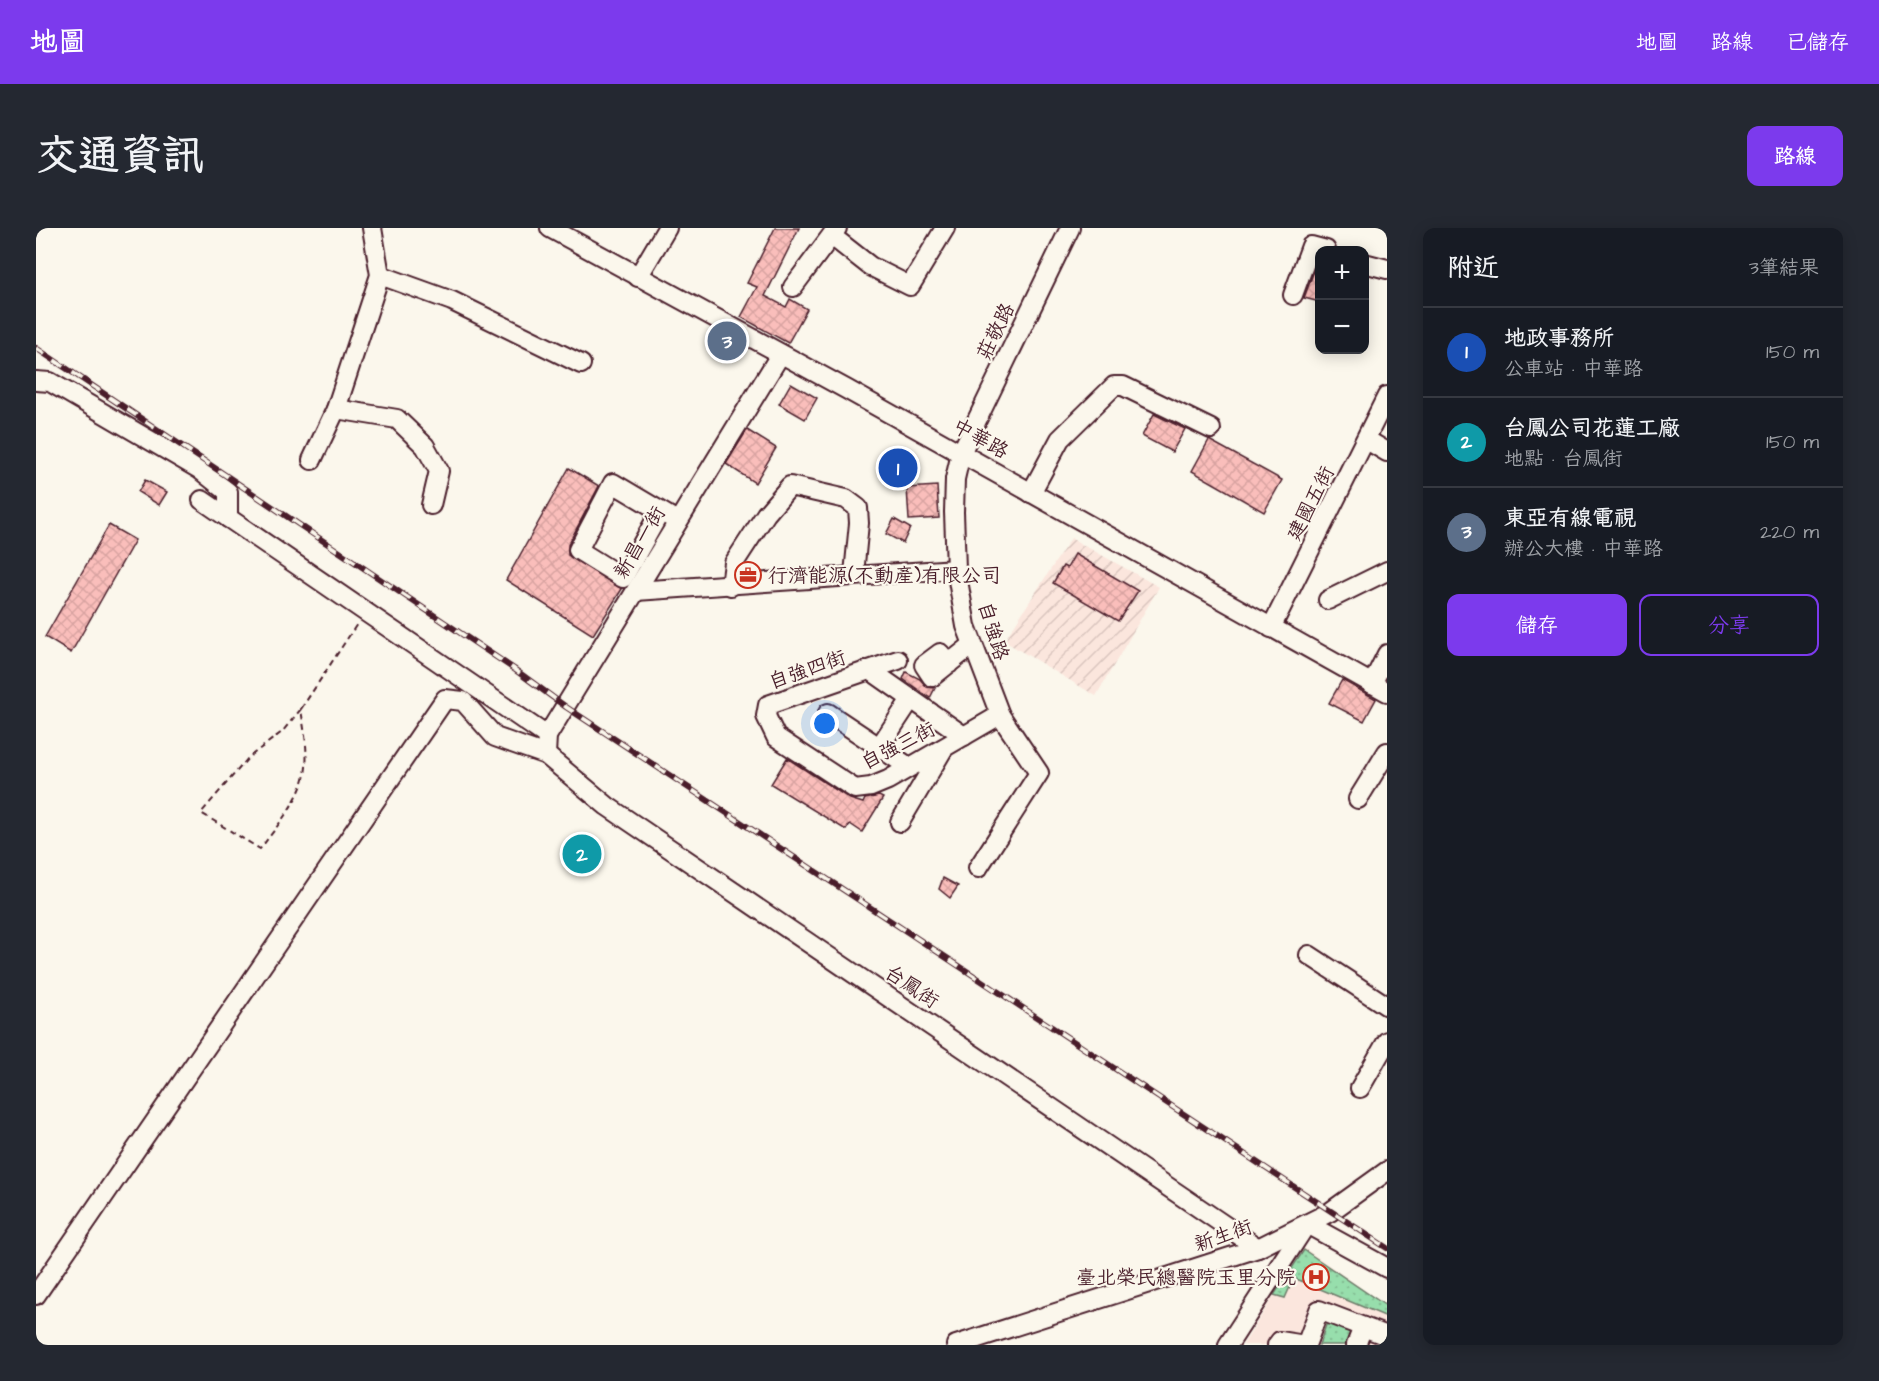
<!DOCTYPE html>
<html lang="zh-TW">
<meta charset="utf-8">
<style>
body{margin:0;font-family:"Architects Daughter","LXGW WenKai TC",sans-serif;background:#242831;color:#f1f3f6}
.controls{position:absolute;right:18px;top:18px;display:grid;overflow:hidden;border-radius:12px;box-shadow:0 3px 15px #0003}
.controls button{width:54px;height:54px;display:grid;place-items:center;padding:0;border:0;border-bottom:2px solid #363941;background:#171b24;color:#f1f3f6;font:30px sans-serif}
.you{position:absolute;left:789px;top:496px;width:21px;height:21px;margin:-15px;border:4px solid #fff;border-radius:50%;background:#1a73e8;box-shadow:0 0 0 9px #1a73e833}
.badge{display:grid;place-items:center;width:39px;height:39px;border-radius:50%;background:#7c3aed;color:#fff;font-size:20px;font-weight:700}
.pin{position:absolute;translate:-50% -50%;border:3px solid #fff;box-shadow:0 2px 6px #0006}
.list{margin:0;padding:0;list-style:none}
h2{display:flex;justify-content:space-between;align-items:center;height:78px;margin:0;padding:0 24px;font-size:26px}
h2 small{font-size:20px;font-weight:400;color:#9ea1a6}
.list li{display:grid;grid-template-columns:39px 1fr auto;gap:18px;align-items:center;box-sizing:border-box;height:90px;padding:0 24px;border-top:2px solid #363941}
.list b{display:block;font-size:22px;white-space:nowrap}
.list p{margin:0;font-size:20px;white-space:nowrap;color:#9ea1a6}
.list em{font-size:20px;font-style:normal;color:#9ea1a6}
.actions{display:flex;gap:12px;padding:18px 24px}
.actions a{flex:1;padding:14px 0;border:2px solid #7c3aed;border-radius:12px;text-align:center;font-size:21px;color:#7c3aed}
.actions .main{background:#7c3aed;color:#fff}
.map{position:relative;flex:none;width:1351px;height:1117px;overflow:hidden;border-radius:12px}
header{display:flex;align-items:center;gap:36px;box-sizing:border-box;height:84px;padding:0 30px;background:#7c3aed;color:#fff}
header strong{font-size:28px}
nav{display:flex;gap:33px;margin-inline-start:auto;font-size:21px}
.intro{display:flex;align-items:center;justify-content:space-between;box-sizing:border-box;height:144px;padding:0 36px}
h1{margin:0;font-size:42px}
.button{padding:15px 27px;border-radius:12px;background:#7c3aed;color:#fff;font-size:21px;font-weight:700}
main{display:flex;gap:36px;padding:0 36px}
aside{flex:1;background:#171b24;border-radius:12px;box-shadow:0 3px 15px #0003}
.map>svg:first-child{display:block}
.built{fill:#fbe6dd}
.industrial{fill:url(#industrial-furrows)}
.grass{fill:url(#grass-dots);stroke:#707e6c;stroke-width:1.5}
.building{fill:url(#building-cross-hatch);stroke:#4a1f2b;stroke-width:1.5}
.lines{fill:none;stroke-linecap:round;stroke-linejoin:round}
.minor-casing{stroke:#4a1f2b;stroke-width:22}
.path{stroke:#4a1f2b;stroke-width:2;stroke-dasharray:6 4.5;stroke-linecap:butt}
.minor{stroke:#fbf7ec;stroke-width:18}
.rail-casing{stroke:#4a1f2b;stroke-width:6}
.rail{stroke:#fbf7ec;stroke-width:4;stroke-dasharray:11;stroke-linecap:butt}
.labels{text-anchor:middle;stroke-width:4.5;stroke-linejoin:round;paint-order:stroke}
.street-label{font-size:20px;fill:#4a1f2b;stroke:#fbf7ec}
.poi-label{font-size:20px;fill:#4a1f2b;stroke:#fbf7ec;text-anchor:start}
</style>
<header>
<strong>地圖</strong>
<nav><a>地圖</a><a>路線</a><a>已儲存</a></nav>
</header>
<div class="intro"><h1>交通資訊</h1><a class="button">路線</a></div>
<main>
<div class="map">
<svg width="1351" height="1117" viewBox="0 0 1351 1117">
<defs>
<pattern id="industrial-furrows" width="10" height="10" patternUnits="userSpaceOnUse" patternTransform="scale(1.5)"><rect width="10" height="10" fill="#fbe6dd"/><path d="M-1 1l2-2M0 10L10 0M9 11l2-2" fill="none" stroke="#d9c5be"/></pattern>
<pattern id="grass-dots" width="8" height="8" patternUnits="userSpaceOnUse" patternTransform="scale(1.5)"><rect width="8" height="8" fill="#97deac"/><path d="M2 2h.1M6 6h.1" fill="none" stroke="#84be94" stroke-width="1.8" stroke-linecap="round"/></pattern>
<pattern id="building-cross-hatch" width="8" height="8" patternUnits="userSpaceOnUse" patternTransform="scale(1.5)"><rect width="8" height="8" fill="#fabebb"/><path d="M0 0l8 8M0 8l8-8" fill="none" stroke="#d8a3a1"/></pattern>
</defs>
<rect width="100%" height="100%" fill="#fbf7ec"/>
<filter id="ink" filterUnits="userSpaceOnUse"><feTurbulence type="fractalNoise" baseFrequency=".0167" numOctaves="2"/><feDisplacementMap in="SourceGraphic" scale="12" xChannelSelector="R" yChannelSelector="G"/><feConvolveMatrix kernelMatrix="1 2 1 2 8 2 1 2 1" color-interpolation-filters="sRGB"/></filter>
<g filter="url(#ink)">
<polygon class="built" points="1268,1020 1351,1078 1351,1117 1207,1117"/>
<polygon class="industrial" points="1035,310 1123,359 1060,468 968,413"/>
<g class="grass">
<polygon points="1268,1022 1350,1078 1351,1089 1258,1050 1249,1070 1238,1067"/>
<polygon points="1299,1095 1311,1099 1316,1107 1312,1117 1283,1117 1290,1097"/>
</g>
<g class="building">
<polygon points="739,0 763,0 729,68 750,79 754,71 771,81 752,115 705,89 721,59 711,55"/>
<polygon points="1279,40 1284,42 1284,74 1268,70"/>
<polygon points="755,155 781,170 769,191 743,176"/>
<polygon points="1118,186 1149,201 1136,224 1106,208"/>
<polygon points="711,202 740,220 719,255 690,236"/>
<polygon points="1173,212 1246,252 1228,284 1156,243"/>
<polygon points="533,240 563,258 532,317 532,327 586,361 557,407 470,352"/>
<polygon points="109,252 131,264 123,277 102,264"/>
<polygon points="901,258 903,290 873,292 871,260"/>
<polygon points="858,291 874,300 867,315 850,306"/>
<polygon points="73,297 99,312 35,425 9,409"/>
<polygon points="1039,326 1102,363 1082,393 1017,355 1027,338 1031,340"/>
<polygon points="870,444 884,451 891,459 899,460 894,470 867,451"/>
<polygon points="1306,452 1340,471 1328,493 1293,475"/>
<polygon points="751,530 814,571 827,575 829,571 843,568 847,570 826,604 814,596 810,602 735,556"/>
<polygon points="907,650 922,658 914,670 903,661"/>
</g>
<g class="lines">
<defs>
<g id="minor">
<polyline points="514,0 810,161 1351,464"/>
<polyline points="797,9 834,38 874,58 909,0"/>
<polyline points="1328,35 1351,41"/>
<polyline points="344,47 416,73 545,136"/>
<polyline points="602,49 631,0"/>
<polyline points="757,59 801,0"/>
<polyline points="1257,67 1275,18 1290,22"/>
<polyline points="0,153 14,154 163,241 192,264 192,290"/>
<polyline points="300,181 361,191 389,218 403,243 395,277"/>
<polyline points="1331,212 1351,224"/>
<polyline points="276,232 300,181 344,47 336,0"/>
<polyline points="995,265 1024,211 1078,158 1087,158 1175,201"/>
<polyline points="166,272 511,508"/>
<polyline points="624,284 587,350 542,322 577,255 641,293"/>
<polyline points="695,358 698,335 730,286 754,258 810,271 822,280 823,295 818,346"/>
<polyline points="600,363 920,341"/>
<polyline points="1292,372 1351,343"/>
<polyline points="1235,400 1351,168"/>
<polyline points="862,432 732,477 730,488 740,509 819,561 835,559 852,552 964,487"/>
<polyline points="913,436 904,425 888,437 896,449 936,417"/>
<polyline points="834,442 928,508"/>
<polyline points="1336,456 1351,426"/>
<polyline points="792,485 873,539"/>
<polyline points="844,518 875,471"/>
<polyline points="510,527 511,508 744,127"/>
<polyline points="1322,571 1351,524"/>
<polyline points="864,594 908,520"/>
<polyline points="942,640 1003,545 964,487 930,398 920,341 918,284 919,251 925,225 1034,0"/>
<polyline points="1273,727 1351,778"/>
<polyline points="1324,860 1351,813"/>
<polyline points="1271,996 1351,1040"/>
<polyline points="0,1067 409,471 427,473 459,509 510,527 571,578 1222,1020"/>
<polyline points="920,1117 1222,1020 1294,984 1351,943"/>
<polyline points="1192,1117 1270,997"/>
<polyline points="1241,1117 1244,1113 1269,1117"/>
<polyline points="1270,1117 1283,1082 1351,1108"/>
<polyline points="1320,1117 1327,1099"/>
</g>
</defs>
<use href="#minor" class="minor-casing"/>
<path class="path" d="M 265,481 L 246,504 L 213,529 L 165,585 L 224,621 C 239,601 265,570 269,546 C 273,524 268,502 265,481 L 321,396"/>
<use href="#minor" class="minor"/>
<defs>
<polyline id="rail" points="0,120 478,441 530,479 1351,1020"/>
</defs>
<use href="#rail" class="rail-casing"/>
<use href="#rail" class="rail"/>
</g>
</g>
<defs>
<symbol id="office-ring" viewBox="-11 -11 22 22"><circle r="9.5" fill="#fbf7ec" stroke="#c8321e" stroke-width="1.5"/><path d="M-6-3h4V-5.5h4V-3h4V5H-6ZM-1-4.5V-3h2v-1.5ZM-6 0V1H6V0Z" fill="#c8321e"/></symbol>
<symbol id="hospital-ring" viewBox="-11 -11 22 22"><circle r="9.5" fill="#fbf7ec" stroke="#c8321e" stroke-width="1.5"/><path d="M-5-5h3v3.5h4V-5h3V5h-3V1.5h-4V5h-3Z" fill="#c8321e"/></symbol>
</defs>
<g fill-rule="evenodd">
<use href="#office-ring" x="697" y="332" width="30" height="30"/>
<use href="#hospital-ring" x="1265" y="1034" width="30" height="30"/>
</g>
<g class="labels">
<g class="street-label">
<text transform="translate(959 103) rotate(-64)" y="7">莊敬路</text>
<text transform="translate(945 210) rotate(29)" y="7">中華路</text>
<text transform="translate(1274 275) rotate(-63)" y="7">建國五街</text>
<text transform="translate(603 314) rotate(-59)" y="7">新昌一街</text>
<text transform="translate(958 403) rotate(73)" y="7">自強路</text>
<text transform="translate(771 441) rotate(-19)" y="7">自強四街</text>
<text transform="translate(862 517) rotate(-27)" y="7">自強三街</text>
<text transform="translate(876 758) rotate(34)" y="7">台鳳街</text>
<text transform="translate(1187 1007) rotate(-19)" y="7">新生街</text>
</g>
<g class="poi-label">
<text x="732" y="354">行濟能源(不動產)有限公司</text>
<text x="1260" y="1056" text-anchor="end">臺北榮民總醫院玉里分院</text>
</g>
</g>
</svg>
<div class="controls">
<button>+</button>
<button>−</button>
</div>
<div class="you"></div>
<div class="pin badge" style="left:862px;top:240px;background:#1a4fb4">1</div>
<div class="pin badge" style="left:546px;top:626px;background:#0f9aa8">2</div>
<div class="pin badge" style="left:691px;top:113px;background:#5c6f8a">3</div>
</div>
<aside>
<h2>附近<small>3筆結果</small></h2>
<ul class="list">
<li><span class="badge" style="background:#1a4fb4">1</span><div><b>地政事務所</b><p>公車站 · 中華路</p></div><em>150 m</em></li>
<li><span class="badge" style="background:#0f9aa8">2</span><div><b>台鳳公司花蓮工廠</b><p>地點 · 台鳳街</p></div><em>150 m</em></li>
<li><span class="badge" style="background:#5c6f8a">3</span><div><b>東亞有線電視</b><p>辦公大樓 · 中華路</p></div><em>220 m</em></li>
</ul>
<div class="actions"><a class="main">儲存</a><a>分享</a></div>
</aside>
</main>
